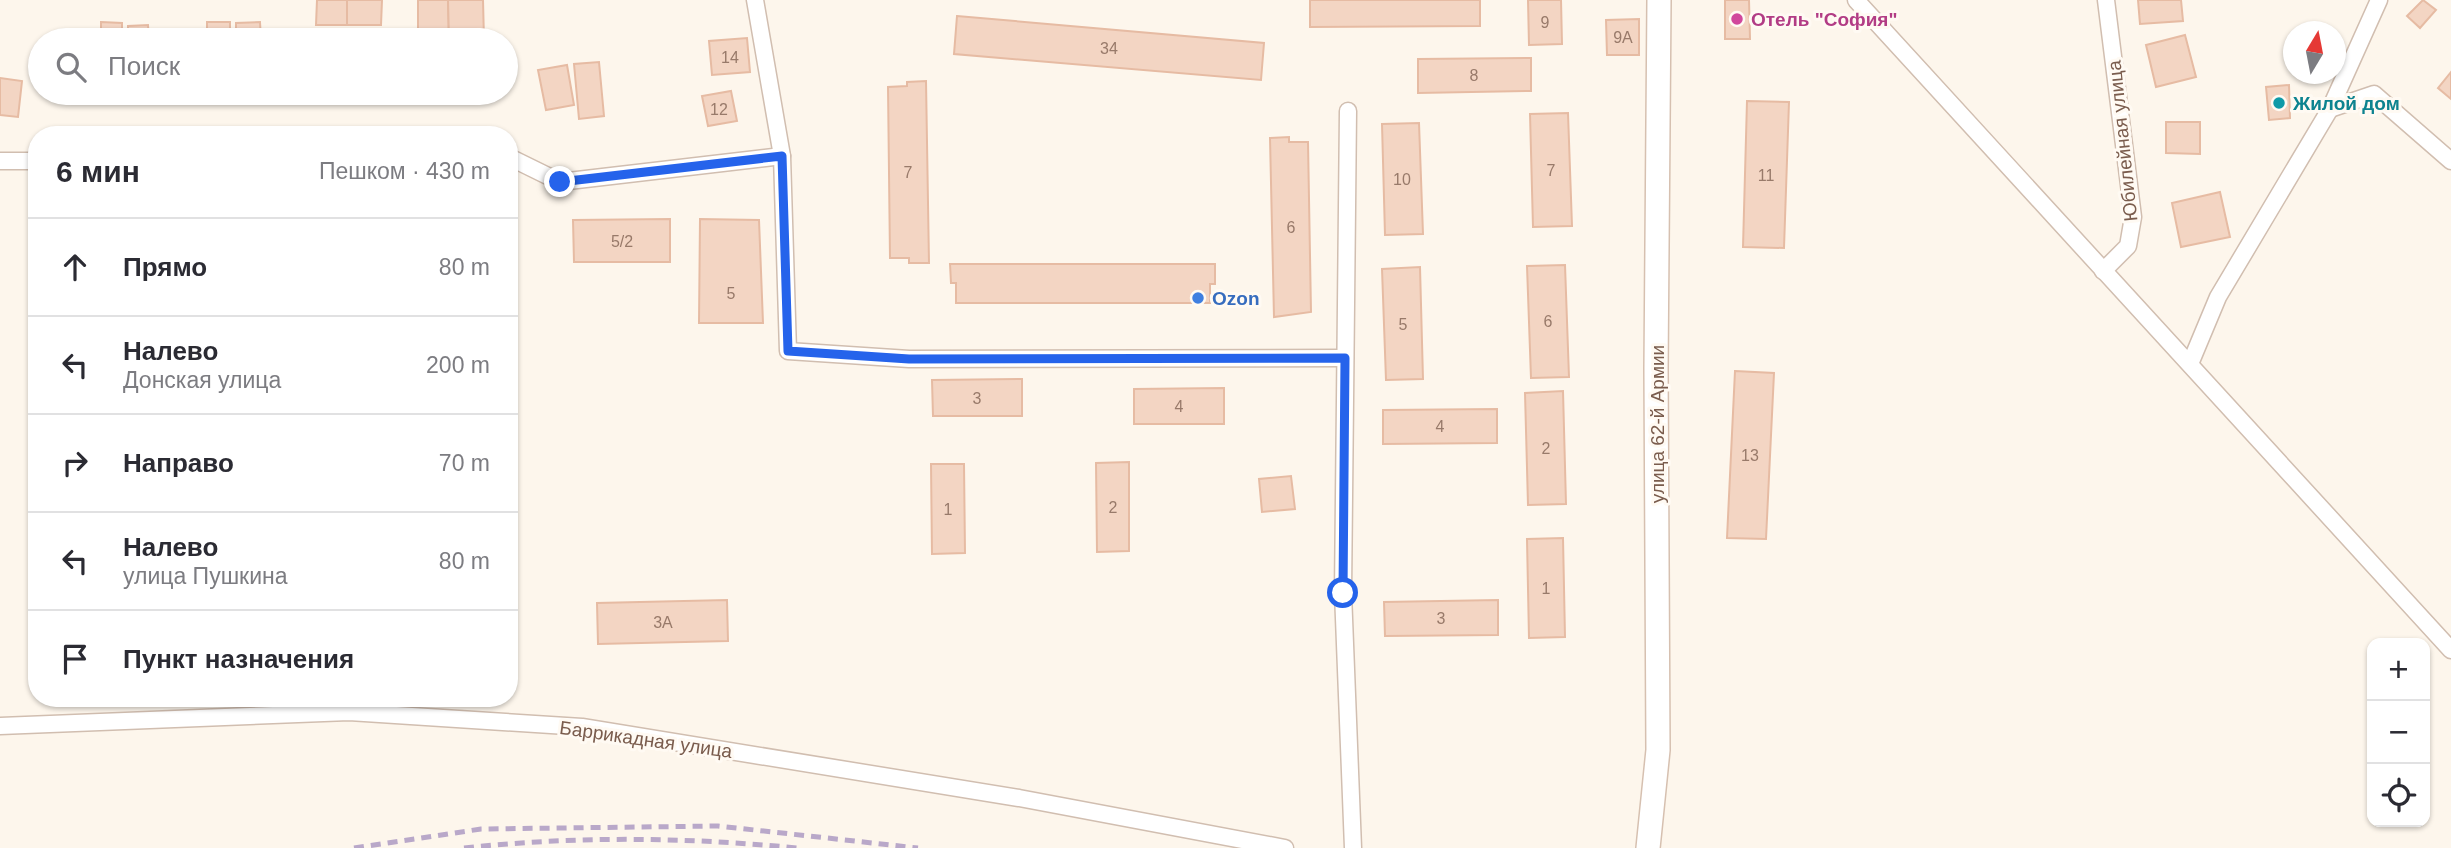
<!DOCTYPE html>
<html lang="ru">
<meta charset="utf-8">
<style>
body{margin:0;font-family:Helvetica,sans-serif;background:#f2f2f3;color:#2b2b33}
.controls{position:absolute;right:21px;bottom:21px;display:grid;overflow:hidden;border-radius:14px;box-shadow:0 2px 5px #0004}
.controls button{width:63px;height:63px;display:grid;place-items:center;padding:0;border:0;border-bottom:2px solid #e1e1e2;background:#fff;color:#2b2b33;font:35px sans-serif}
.compass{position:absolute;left:2283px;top:21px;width:63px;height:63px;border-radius:50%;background:#fff;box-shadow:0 2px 5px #0004;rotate:10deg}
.stop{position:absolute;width:21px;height:21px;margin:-16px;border:5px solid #2563eb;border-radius:50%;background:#fff}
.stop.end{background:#2563eb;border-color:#fff;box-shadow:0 2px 7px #0008}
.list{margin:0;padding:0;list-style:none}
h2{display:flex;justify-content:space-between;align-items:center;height:91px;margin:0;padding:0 28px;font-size:30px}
h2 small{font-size:23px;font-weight:400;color:#7c7c81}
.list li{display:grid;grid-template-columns:46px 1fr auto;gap:21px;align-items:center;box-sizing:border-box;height:98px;padding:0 28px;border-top:2px solid #e1e1e2}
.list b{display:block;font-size:26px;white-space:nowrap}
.list p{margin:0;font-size:23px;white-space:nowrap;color:#7c7c81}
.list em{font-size:23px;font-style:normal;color:#7c7c81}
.icon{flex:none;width:38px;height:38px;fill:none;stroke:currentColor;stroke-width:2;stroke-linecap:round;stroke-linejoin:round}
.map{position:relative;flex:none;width:2451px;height:848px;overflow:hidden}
.search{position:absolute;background:#fff;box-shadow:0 2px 5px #0004;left:28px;top:28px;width:490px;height:77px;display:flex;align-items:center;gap:18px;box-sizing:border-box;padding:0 24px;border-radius:38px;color:#7c7c81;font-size:26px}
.panel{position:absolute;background:#fff;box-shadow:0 2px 5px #0004;left:28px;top:126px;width:490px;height:581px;border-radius:28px}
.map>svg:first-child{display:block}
.building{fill:#f3d5c3;stroke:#e6bba3;stroke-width:2}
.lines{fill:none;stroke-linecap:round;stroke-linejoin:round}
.street-casing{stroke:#d1beb0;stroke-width:19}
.secondary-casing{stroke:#d6c0b0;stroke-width:26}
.street{stroke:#fff;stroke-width:16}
.secondary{stroke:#fff;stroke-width:23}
.rail{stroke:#b9a8c9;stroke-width:5;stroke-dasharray:10 7;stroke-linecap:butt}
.route{stroke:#2563eb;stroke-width:9}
.hotel-dot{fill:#d1479c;stroke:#fffaf3;stroke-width:2.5}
.culture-dot{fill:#0f9aa8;stroke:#fffaf3;stroke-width:2.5}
.shop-dot{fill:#3f7fe0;stroke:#fffaf3;stroke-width:2.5}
.labels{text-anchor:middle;stroke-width:6;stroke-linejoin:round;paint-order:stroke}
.number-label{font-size:16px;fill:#987a6a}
.hotel-label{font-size:19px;font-weight:bold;fill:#b23c85;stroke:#fffaf3;text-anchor:start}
.culture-label{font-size:19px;font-weight:bold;fill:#0d838f;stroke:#fffaf3;text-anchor:start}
.street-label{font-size:19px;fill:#7a5c4d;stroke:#fffaf3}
.shop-label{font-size:19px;font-weight:bold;fill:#366cbe;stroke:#fffaf3;text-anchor:start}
</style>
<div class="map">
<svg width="2451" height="848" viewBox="0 0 2451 848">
<rect width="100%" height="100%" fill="#fdf6ec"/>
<g class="building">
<polygon points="317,0 347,0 347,25 316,25"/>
<polygon points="347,0 382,0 381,25 347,25"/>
<polygon points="418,0 448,0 449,40 418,40"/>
<polygon points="448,0 483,0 484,40 449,40"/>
<polygon points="1310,0 1480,0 1480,26 1310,27"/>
<polygon points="1528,0 1561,0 1562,44 1529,45"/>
<polygon points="1725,0 1749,0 1750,39 1725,39"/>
<polygon points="2138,0 2181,0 2183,21 2140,24"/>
<polygon points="2423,0 2436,10 2420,28 2407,16"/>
<polygon points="957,16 1264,43 1261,80 954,54"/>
<polygon points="1639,19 1639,55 1607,55 1606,20"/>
<polygon points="101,22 122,23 122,40 101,40"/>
<rect x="207" y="22" width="23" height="18"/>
<polygon points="260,22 261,40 236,40 236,23"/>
<polygon points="148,25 149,40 128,40 128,26"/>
<polygon points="2185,35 2196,77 2156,87 2146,45"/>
<polygon points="747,38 750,72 712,75 709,41"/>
<polygon points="1531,58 1531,91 1418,93 1418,59"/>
<polygon points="599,62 604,116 579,119 574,64"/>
<polygon points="567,65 574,105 546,110 538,70"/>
<polygon points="2451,72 2451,99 2438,88"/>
<polygon points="0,78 22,81 18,117 0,115"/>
<polygon points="926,81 929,263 909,263 909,258 890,258 888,87 907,86 907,82"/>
<polygon points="2289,85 2290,118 2269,120 2266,87"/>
<polygon points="731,91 737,121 708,126 702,96"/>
<polygon points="1747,101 1789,102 1784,248 1743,247"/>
<polygon points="1568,113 1572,226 1533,227 1530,114"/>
<polygon points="2166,122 2200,122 2200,154 2166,153"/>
<polygon points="1419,123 1423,234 1385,235 1382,124"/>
<polygon points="1289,137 1289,142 1308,142 1311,312 1274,317 1270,138"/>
<polygon points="2220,192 2230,237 2181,247 2172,203"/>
<polygon points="670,219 670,262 574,262 573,220"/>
<polygon points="700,219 759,220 763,323 699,323"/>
<polygon points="950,264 1215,264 1215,284 1210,284 1210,303 956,303 956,283 951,283"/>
<polygon points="1565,265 1569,377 1531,378 1527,266"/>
<polygon points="1420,267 1423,379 1386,380 1382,269"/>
<polygon points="1735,371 1774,373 1766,539 1727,538"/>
<polygon points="1022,379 1022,416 933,416 932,380"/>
<polygon points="1224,388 1224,424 1134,424 1134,389"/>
<polygon points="1563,391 1566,504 1528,505 1525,393"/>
<polygon points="1497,409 1497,443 1383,444 1383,410"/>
<polygon points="1129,462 1129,551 1097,552 1096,463"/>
<polygon points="931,464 964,464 965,553 932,554"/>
<polygon points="1291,476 1295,509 1262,512 1259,479"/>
<polygon points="1563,538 1565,637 1529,638 1527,539"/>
<polygon points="727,600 728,641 598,644 597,603"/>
<polygon points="1498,600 1498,635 1385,636 1384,602"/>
</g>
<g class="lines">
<defs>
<g id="street">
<polyline points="755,0 782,156 788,351 909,359 1345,358"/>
<polyline points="1856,0 2451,650"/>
<polyline points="2330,109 2374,94 2451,161"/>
<polyline points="1348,111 1343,593 1353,848"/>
<polyline points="509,157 560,182 782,156"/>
<polyline points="0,161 37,161"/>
<polyline points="2103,271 2128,246 2133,217 2106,0"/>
<polyline points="2190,364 2218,297 2330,109 2379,0"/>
<polyline points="0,726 349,712 582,727 1019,798 1285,848"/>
</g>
<polyline id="secondary" points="1648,848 1658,750 1656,369 1659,0"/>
</defs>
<use href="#street" class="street-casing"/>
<use href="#secondary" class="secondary-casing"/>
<use href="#street" class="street"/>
<use href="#secondary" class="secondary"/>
<g class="rail">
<polyline points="354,848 481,829 718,826 918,848"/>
<path d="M 464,848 C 575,836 686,837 797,848"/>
</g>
</g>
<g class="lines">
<polyline class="route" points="560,182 782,156 788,351 909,359 1345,358 1343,593"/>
</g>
<circle class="hotel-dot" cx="1737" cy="19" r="7"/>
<circle class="culture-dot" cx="2279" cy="103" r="7"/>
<circle class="shop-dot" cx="1198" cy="298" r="7"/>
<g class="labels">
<g class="number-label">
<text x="1545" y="28">9</text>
<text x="1623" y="43">9А</text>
<text x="1109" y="54">34</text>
<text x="730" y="63">14</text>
<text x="1474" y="81">8</text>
<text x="719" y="115">12</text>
<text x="1551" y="176">7</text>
<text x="908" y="178">7</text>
<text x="1766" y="181">11</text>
<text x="1402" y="185">10</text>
<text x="1291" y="233">6</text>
<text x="622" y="247">5/2</text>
<text x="731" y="299">5</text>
<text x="1548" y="327">6</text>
<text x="1403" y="330">5</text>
<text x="977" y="404">3</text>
<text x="1179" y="412">4</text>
<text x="1440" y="432">4</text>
<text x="1546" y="454">2</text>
<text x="1750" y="461">13</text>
<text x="1113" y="513">2</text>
<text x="948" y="515">1</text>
<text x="1546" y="594">1</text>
<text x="1441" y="624">3</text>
<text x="663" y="628">3А</text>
</g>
<g class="hotel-label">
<text x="1751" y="26">Отель "София"</text>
</g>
<g class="culture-label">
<text x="2293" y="110">Жилой дом</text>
</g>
<g class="street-label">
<text transform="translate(2122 141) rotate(-96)" y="7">Юбилейная улица</text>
<text transform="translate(1657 424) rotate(-90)" y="7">улица 62-й Армии</text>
<text transform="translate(646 739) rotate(8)" y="7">Баррикадная улица</text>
</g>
<g class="shop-label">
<text x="1212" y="305">Ozon</text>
</g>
</g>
</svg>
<div class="controls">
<button>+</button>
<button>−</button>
<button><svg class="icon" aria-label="locate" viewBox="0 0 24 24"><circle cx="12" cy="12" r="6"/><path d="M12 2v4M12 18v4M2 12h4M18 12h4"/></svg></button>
</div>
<svg class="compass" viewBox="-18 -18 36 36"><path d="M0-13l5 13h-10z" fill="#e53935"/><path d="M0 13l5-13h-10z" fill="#7c7c81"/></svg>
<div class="stop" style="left:1343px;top:593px"></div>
<div class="stop end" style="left:560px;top:182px"></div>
<div class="search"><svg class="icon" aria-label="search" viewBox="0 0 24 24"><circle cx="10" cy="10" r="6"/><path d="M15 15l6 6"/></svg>Поиск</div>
<section class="panel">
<h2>6 мин<small>Пешком · 430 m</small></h2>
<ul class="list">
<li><svg class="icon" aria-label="ahead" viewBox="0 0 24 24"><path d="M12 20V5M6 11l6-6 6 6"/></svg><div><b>Прямо</b></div><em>80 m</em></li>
<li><svg class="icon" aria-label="left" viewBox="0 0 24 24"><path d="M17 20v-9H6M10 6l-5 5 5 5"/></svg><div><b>Налево</b><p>Донская улица</p></div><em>200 m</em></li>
<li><svg class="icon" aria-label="right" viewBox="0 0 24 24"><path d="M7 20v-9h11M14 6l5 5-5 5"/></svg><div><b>Направо</b></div><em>70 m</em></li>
<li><svg class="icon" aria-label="left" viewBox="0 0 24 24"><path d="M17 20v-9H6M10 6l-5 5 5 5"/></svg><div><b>Налево</b><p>улица Пушкина</p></div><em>80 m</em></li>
<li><svg class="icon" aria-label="arrive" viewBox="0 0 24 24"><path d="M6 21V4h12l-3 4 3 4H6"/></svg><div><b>Пункт назначения</b></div></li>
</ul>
</section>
</div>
